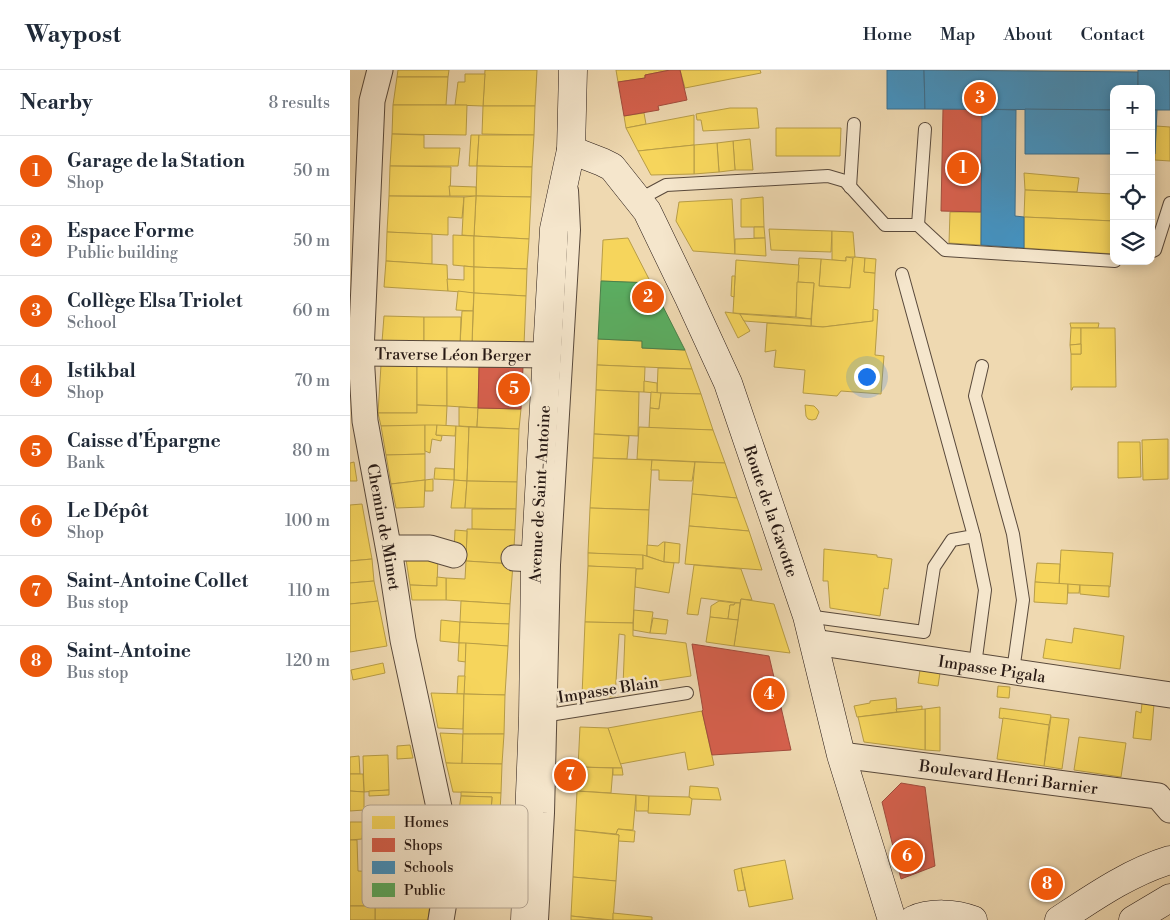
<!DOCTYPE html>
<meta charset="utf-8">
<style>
body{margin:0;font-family:"Libre Bodoni",serif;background:#f6f6f7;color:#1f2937}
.controls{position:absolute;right:15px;top:15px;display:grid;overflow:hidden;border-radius:10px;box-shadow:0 2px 12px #0003}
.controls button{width:45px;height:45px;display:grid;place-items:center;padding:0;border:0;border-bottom:1px solid #e0e1e3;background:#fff;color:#1f2937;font:25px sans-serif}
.you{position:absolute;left:516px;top:306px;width:18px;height:18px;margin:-12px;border:4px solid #fff;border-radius:50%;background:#1a73e8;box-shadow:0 0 0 8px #1a73e833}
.badge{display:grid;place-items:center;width:32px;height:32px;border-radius:50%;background:#ea580c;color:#fff;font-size:16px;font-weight:700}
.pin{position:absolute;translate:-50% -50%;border:2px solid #fff;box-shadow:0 1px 5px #0006}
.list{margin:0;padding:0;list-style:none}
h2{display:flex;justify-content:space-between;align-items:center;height:65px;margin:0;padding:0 20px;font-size:21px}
h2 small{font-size:16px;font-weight:400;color:#747a83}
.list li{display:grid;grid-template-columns:32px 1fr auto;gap:15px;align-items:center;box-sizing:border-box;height:70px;padding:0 20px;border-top:1px solid #e0e1e3}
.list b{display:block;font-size:19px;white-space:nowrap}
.list p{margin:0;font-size:16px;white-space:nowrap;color:#747a83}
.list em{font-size:16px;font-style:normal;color:#747a83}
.icon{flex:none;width:28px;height:28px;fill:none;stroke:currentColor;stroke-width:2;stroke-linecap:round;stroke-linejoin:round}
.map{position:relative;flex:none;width:820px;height:850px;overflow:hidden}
header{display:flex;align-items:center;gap:30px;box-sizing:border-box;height:70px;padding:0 25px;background:#fff;border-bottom:1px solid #e0e1e3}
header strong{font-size:24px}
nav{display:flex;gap:28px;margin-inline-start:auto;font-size:18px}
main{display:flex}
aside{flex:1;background:#fff}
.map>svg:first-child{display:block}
.homes{fill:#f6d55c;stroke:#b89d46}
.shops{fill:#d6604d;stroke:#a24b3c}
.schools{fill:#4393c3;stroke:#3b6e8e}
.public{fill:#5aae61;stroke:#4b814a}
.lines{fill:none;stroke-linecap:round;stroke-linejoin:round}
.lane-casing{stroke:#59493b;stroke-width:14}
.street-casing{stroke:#59493b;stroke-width:27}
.secondary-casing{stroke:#271914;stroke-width:29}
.lane{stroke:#f5e6cc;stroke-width:12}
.street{stroke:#f5e6cc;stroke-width:25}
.secondary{stroke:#f5e6cc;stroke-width:28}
.labels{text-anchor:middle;stroke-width:5;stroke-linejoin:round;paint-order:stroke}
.street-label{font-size:16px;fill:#271914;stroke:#f5e6cc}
.key{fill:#f5e6cc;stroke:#b7a895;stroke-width:1}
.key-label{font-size:14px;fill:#271914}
</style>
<header>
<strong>Waypost</strong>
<nav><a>Home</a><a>Map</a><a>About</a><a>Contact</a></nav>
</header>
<main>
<aside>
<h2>Nearby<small>8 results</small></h2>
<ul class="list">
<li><span class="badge">1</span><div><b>Garage de la Station</b><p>Shop</p></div><em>50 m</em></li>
<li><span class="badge">2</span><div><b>Espace Forme</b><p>Public building</p></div><em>50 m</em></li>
<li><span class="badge">3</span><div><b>Collège Elsa Triolet</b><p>School</p></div><em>60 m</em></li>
<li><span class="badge">4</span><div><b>Istikbal</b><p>Shop</p></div><em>70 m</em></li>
<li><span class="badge">5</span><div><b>Caisse d'Épargne</b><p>Bank</p></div><em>80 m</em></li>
<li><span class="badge">6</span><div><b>Le Dépôt</b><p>Shop</p></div><em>100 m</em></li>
<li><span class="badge">7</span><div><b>Saint-Antoine Collet</b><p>Bus stop</p></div><em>110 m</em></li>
<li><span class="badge">8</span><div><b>Saint-Antoine</b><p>Bus stop</p></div><em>120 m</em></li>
</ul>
</aside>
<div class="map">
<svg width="820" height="850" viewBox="0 0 820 850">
<rect width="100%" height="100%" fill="#efd9b1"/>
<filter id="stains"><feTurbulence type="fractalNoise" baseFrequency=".004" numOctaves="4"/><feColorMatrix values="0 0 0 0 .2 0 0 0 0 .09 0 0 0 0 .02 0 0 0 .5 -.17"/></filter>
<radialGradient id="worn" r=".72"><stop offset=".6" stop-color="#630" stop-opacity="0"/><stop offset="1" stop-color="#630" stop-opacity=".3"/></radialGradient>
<g class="homes">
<polygon points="48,0 99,0 98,7 47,7"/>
<polygon points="135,0 187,0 185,36 133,36"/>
<polygon points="266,0 320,0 295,5 295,8 268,12"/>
<polygon points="330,0 410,0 411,3 335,18"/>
<polygon points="115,4 135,4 133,36 105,35 108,12 115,12"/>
<polygon points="47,7 98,7 96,35 43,35"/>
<polygon points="43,35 117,35 116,65 42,64"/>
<polygon points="133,36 185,36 184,65 132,64"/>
<polygon points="380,38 407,38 409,58 353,61 351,50 347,50 346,44"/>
<polygon points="294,43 296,54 276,58 274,46"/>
<polygon points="344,45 344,75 288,81 276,58"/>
<polygon points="806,56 820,57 820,91 805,90"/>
<polygon points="426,58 491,58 490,86 426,86"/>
<polygon points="42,64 74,65 74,78 110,78 108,96 40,96"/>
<polygon points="121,65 129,65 127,96 119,96"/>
<polygon points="129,65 184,65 182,97 127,96"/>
<polygon points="400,69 403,100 385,100 383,71"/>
<polygon points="383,71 385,100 369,102 367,73"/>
<polygon points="367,73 369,102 344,104 344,75"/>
<polygon points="344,75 344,104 301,105 288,81"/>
<polygon points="40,96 101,97 100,126 39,126"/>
<polygon points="127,96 182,97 181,127 126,126"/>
<polygon points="674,103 729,108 727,122 675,120"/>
<polygon points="99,116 126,117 126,126 100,126"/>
<polygon points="675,120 764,124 764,151 674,147"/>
<polygon points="39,126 114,127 112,148 98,147 98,165 37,162"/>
<polygon points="126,126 181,127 179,169 124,166"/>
<polygon points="126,126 124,166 112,165 114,127"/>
<polygon points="413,127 414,157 391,157 391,129"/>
<polygon points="382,129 385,184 343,181 326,151 329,132"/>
<polygon points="600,142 631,142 631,175 599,173"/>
<polygon points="674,147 764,151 764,184 674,178"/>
<polygon points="404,157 414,157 415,168 404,168"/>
<polygon points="419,159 482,161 481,182 421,180"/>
<polygon points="482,161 503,162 505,187 496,187 496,191 482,190"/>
<polygon points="37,162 82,164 82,194 36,191"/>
<polygon points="103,165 124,166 124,197 103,195"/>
<polygon points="124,166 179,169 177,199 124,197"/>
<polygon points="278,168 301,213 251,211 253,170"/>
<polygon points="415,168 416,186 385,184 385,169"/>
<polygon points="496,187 503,188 500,218 469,216 471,189 496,191"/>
<polygon points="505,187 515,188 514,202 525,203 523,251 473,257 461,256 464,213 447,212 449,188 471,189 469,216 500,218 503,188"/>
<polygon points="515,188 526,189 525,203 514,202"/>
<polygon points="386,190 449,195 446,247 383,243"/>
<polygon points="36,191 97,195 98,221 34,217"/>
<polygon points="114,196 124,197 124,223 98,221 97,209 114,210"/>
<polygon points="124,197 177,199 176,226 124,223"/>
<polygon points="382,206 385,206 384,227 381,226"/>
<polygon points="447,212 464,213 461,249 446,247"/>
<polygon points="108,221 124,223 123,241 106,240"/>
<polygon points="124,223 176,226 174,275 122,274"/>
<polygon points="523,239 528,240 525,285 534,286 531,324 491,321 487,326 453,323 455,300 424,297 426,280 415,282 417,253 473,257 523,251"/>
<polygon points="112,241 123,241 122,274 110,274"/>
<polygon points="375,242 390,244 400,261 388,268"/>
<polygon points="390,244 461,249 461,256 394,251"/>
<polygon points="34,246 74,247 74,273 32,272"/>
<polygon points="74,247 111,247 110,274 74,273"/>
<polygon points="720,253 749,253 748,258 721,258"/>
<polygon points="721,258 731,258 731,274 720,275"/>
<polygon points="731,258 765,258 766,317 723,317 722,320 721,320 721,284 731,284"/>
<polygon points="248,269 292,271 292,278 335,280 342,299 247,295"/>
<polygon points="731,274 731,284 721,284 720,275"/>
<polygon points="31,295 67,296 67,343 28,343"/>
<polygon points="247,295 295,297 294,322 246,320"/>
<polygon points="67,296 97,296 97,336 67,335"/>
<polygon points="97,296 129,297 128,338 97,336"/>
<polygon points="308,298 342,299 351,324 307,323"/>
<polygon points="294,311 307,313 307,323 294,322"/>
<polygon points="246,320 289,322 288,366 244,364"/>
<polygon points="301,322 311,323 309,339 300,338"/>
<polygon points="311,323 351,324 363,360 299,358 300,338 309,339"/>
<polygon points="67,335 97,336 96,356 31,356 28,343 67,343"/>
<polygon points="455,335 464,336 467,339 469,342 466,349 462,350 458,349 456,346"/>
<polygon points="109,337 128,338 127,357 109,356"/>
<polygon points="128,338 171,339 169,359 127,357"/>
<polygon points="75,355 75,384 36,385 31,356"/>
<polygon points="75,355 87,355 86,365 92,366 91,371 82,369 80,383 75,381"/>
<polygon points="87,355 106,356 105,366 86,365"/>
<polygon points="106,356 119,357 117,411 104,410"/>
<polygon points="119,357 169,359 167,412 117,411"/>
<polygon points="289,357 363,360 375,393 287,389"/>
<polygon points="244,364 279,366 277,389 243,388"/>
<polygon points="818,369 818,409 793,410 792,370"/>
<polygon points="768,372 790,372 791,407 768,408"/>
<polygon points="75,384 75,410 41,414 36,385"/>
<polygon points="243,388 302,390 299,440 240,438"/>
<polygon points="302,390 345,392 342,411 309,410 309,400 301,400"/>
<polygon points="4,392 7,411 0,411 0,393"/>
<polygon points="345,392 375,393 387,428 342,424"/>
<polygon points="85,398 104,399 104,410 84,409"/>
<polygon points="83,409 83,421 75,421 75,410"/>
<polygon points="75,410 74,437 46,438 41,414"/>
<polygon points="104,410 117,411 115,438 101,438"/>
<polygon points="117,411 167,412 166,439 115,438"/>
<polygon points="342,424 387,428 399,461 339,456"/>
<polygon points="12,434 22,489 0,491 0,435"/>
<polygon points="240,438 299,440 297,486 238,483"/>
<polygon points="122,439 166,439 165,460 122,459"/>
<polygon points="339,456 399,461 412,500 335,494"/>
<polygon points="117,459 165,460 163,494 116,491"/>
<polygon points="105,460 117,461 116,491 105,491 104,483"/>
<polygon points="313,472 315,472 314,492 297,486 297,475 308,476"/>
<polygon points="315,472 330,474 329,493 314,492"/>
<polygon points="474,479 527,485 527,487 542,489 538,519 534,518 530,546 480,538 478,511 473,511"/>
<polygon points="711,480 763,483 760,517 709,514"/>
<polygon points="55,483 88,486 87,516 60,515"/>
<polygon points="238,483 293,485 293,499 238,496"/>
<polygon points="293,485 314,492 324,493 319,523 285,517 286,499 293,499"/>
<polygon points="22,489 24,511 0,513 0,491"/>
<polygon points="116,491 163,494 160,534 96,530 96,508 115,509"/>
<polygon points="687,493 710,494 709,514 685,512"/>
<polygon points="344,495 391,499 402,530 391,529 390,533 351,528 348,545 337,544"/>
<polygon points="238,496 286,498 283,553 235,552"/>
<polygon points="87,507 96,508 96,530 62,530 60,515 87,516"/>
<polygon points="24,511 28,531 0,534 0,513"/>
<polygon points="685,512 718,514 717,534 684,532"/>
<polygon points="718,514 730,515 729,523 718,523"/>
<polygon points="730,515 759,516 759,527 730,524"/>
<polygon points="391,529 424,534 440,583 384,576"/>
<polygon points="28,531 37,576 0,582 0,534"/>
<polygon points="111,531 160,534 159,554 110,552"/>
<polygon points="369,531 385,533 384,535 380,535 378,549 360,547 361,536"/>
<polygon points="385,533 390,533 388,550 378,549 380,535 384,535"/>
<polygon points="284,540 303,542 300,563 283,560"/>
<polygon points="360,547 388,550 384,576 356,572"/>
<polygon points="303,548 318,550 316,564 300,563"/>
<polygon points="91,550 110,552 109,573 90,571"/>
<polygon points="110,552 159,554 158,576 109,573"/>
<polygon points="235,552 283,553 283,566 336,573 341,606 273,616 275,565 269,564 265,627 232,626"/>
<polygon points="724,558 774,566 770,599 693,588 696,569 722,573"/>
<polygon points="109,573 116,573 116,592 108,591"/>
<polygon points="116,573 158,576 155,625 114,624"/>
<polygon points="33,593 35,603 3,610 1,600"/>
<polygon points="570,600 590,603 588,616 568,613"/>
<polygon points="108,606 115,606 114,624 107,624"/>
<polygon points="648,616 660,617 659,628 647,627"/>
<polygon points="81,623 114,624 113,659 88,658"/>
<polygon points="114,624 155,625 154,664 113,664"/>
<polygon points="546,628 547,642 507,647 504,636 520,633 520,631"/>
<polygon points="792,633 804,634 801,670 783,668 786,641 791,643"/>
<polygon points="572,636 572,640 547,642 546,639"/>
<polygon points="590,637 590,681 575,680 575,639"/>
<polygon points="650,638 701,645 699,655 649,648"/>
<polygon points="575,639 575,680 514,672 508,647"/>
<polygon points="352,641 364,695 338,700 335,682 270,694 258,658"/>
<polygon points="701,647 719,649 712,699 694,696"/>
<polygon points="653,648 699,655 694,696 647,689"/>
<polygon points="230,657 258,658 272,698 228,697"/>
<polygon points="90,663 113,664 112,694 96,693"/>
<polygon points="113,664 154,664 152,694 112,694"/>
<polygon points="729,667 776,673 771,707 724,700"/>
<polygon points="60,675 63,688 47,689 47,676"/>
<polygon points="38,685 39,720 14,722 13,686"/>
<polygon points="9,686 10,704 0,704 0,687"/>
<polygon points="96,693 152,694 151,723 103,722"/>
<polygon points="228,697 263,698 261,723 227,721"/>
<polygon points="263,698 272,698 273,705 263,705"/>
<polygon points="0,704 13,704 14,722 0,721"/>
<polygon points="340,716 368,718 371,730 342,729 339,727"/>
<polygon points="39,720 39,725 19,726 19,721"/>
<polygon points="0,721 14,722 14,740 0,741"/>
<polygon points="227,721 286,725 283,760 268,759 266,764 225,760"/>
<polygon points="111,722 151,723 150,742 141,742 142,727 111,726"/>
<polygon points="286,725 299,726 299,741 286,741"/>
<polygon points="111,726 142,727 141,742 109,740"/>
<polygon points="299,726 339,727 342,729 340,745 298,743"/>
<polygon points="0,752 14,752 12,769 0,770"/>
<polygon points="268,759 285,761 284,772 268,771 269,765 266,764"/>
<polygon points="225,760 269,765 266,811 223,807"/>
<polygon points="0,770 7,770 8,801 30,802 25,836 0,836"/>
<polygon points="435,790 443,829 399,837 391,798"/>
<polygon points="391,798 395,820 388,821 384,800"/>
<polygon points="223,807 266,811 263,850 221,846"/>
<polygon points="44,822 81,825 78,850 25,850 25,836 28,823 43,825"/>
<rect x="0" y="836" width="25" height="14"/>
<polygon points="263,843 302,847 302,850 263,850"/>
<polygon points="221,846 257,850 221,850"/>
</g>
<g class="shops">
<polygon points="320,0 330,0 337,30 308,36 309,40 274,46 268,12 295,8 295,5"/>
<polygon points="593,39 632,39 631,142 591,141"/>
<polygon points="129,297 173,297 171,339 128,338"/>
<polygon points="342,574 419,586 441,680 362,685 352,641 353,640"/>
<polygon points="551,713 575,717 585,796 551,809 532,732"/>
</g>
<g class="schools">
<polygon points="537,0 574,0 575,39 537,39"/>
<polygon points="574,0 788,2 788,19 764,19 764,40 575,39"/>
<polygon points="788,0 820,0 820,40 801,40 801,19 788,19"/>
<polygon points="632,39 666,40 665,146 674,147 674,178 631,175"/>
<polygon points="675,39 764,40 764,84 675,84"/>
<polygon points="801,40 807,40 805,84 801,84"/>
</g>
<polygon class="public" points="251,211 301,213 335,280 292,278 292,271 248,269"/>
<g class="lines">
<defs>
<g id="lane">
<polyline points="500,117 504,54"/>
<polyline points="288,130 316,115 478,106 495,111 535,155 568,155 575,59"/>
<polyline points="568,155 595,180 765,191"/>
<polyline points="801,182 805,180 820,133"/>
<polyline points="632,296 625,326 663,464 673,530 663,601"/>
<polyline points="624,466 635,520 625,595"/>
<polyline points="457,546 574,562 584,497 602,470 624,466 552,204"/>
<polyline points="193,646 337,623"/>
<polyline points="192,850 198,743 204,495 224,160 222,120"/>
</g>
<g id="street">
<path id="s1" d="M 30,0 L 22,31 L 11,283 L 15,351 L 41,492 L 53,570 L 95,765 L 95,826 L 91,850"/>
<path id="s2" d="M 11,283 L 197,285"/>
<polyline points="39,478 80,478 104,485"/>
<polyline points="164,488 186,489"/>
<path id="s3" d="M 464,572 L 820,625"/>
<path id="s4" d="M 491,685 L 808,726 L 820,740"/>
</g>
<g id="secondary">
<path id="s5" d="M 221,80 L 252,92 L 262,97 L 297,141 L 339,228 L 378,313 L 457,546 L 491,685 L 542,850"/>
<path id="s6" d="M 175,850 L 183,647 L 185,495 L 204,159 L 221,80 L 223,0"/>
<path d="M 563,850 C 580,842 606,843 623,850"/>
<path d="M 709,850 C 744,827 780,802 820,790"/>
<polyline points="783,850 820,828"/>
</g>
</defs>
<use href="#lane" class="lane-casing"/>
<use href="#street" class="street-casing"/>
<use href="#secondary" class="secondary-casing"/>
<use href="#lane" class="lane"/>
<use href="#street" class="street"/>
<use href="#secondary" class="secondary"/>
</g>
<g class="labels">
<g class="street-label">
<text dy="6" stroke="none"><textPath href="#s2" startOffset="92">Traverse Léon Berger</textPath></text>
<text dy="6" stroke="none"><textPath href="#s6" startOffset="426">Avenue de Saint-Antoine</textPath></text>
<text dy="6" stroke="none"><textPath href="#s5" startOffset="426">Route de la Gavotte</textPath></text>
<text dy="6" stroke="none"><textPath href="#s1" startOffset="460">Chemin de Mimet</textPath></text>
<text dy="6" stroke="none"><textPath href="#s3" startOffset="180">Impasse Pigala</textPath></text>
<text transform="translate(258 619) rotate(-9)" y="6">Impasse Blain</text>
<text dy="6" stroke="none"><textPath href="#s4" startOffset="169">Boulevard Henri Barnier</textPath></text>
</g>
</g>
<rect x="12" y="735" width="166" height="103" rx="8" class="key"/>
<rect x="22" y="746" width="23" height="13" fill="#f6d55c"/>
<rect x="22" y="768" width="23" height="14" fill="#d6604d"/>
<rect x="22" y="791" width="23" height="13" fill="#4393c3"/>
<rect x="22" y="813" width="23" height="14" fill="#5aae61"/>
<g class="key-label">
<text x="54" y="757">Homes</text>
<text x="54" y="780">Shops</text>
<text x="54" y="802">Schools</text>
<text x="54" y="825">Public</text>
</g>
<rect width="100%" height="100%" filter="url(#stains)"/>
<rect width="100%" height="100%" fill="url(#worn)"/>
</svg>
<div class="controls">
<button>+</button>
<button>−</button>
<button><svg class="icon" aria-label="locate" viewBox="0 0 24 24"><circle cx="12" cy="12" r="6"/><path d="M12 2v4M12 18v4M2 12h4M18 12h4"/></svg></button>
<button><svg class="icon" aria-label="layers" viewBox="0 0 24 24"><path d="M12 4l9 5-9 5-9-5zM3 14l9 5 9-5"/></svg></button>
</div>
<div class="you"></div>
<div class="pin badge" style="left:613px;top:98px">1</div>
<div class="pin badge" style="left:298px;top:227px">2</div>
<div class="pin badge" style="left:630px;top:28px">3</div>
<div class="pin badge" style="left:419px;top:624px">4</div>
<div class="pin badge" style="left:164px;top:319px">5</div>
<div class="pin badge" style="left:557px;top:786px">6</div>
<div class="pin badge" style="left:220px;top:705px">7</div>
<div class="pin badge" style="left:697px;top:814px">8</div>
</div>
</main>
